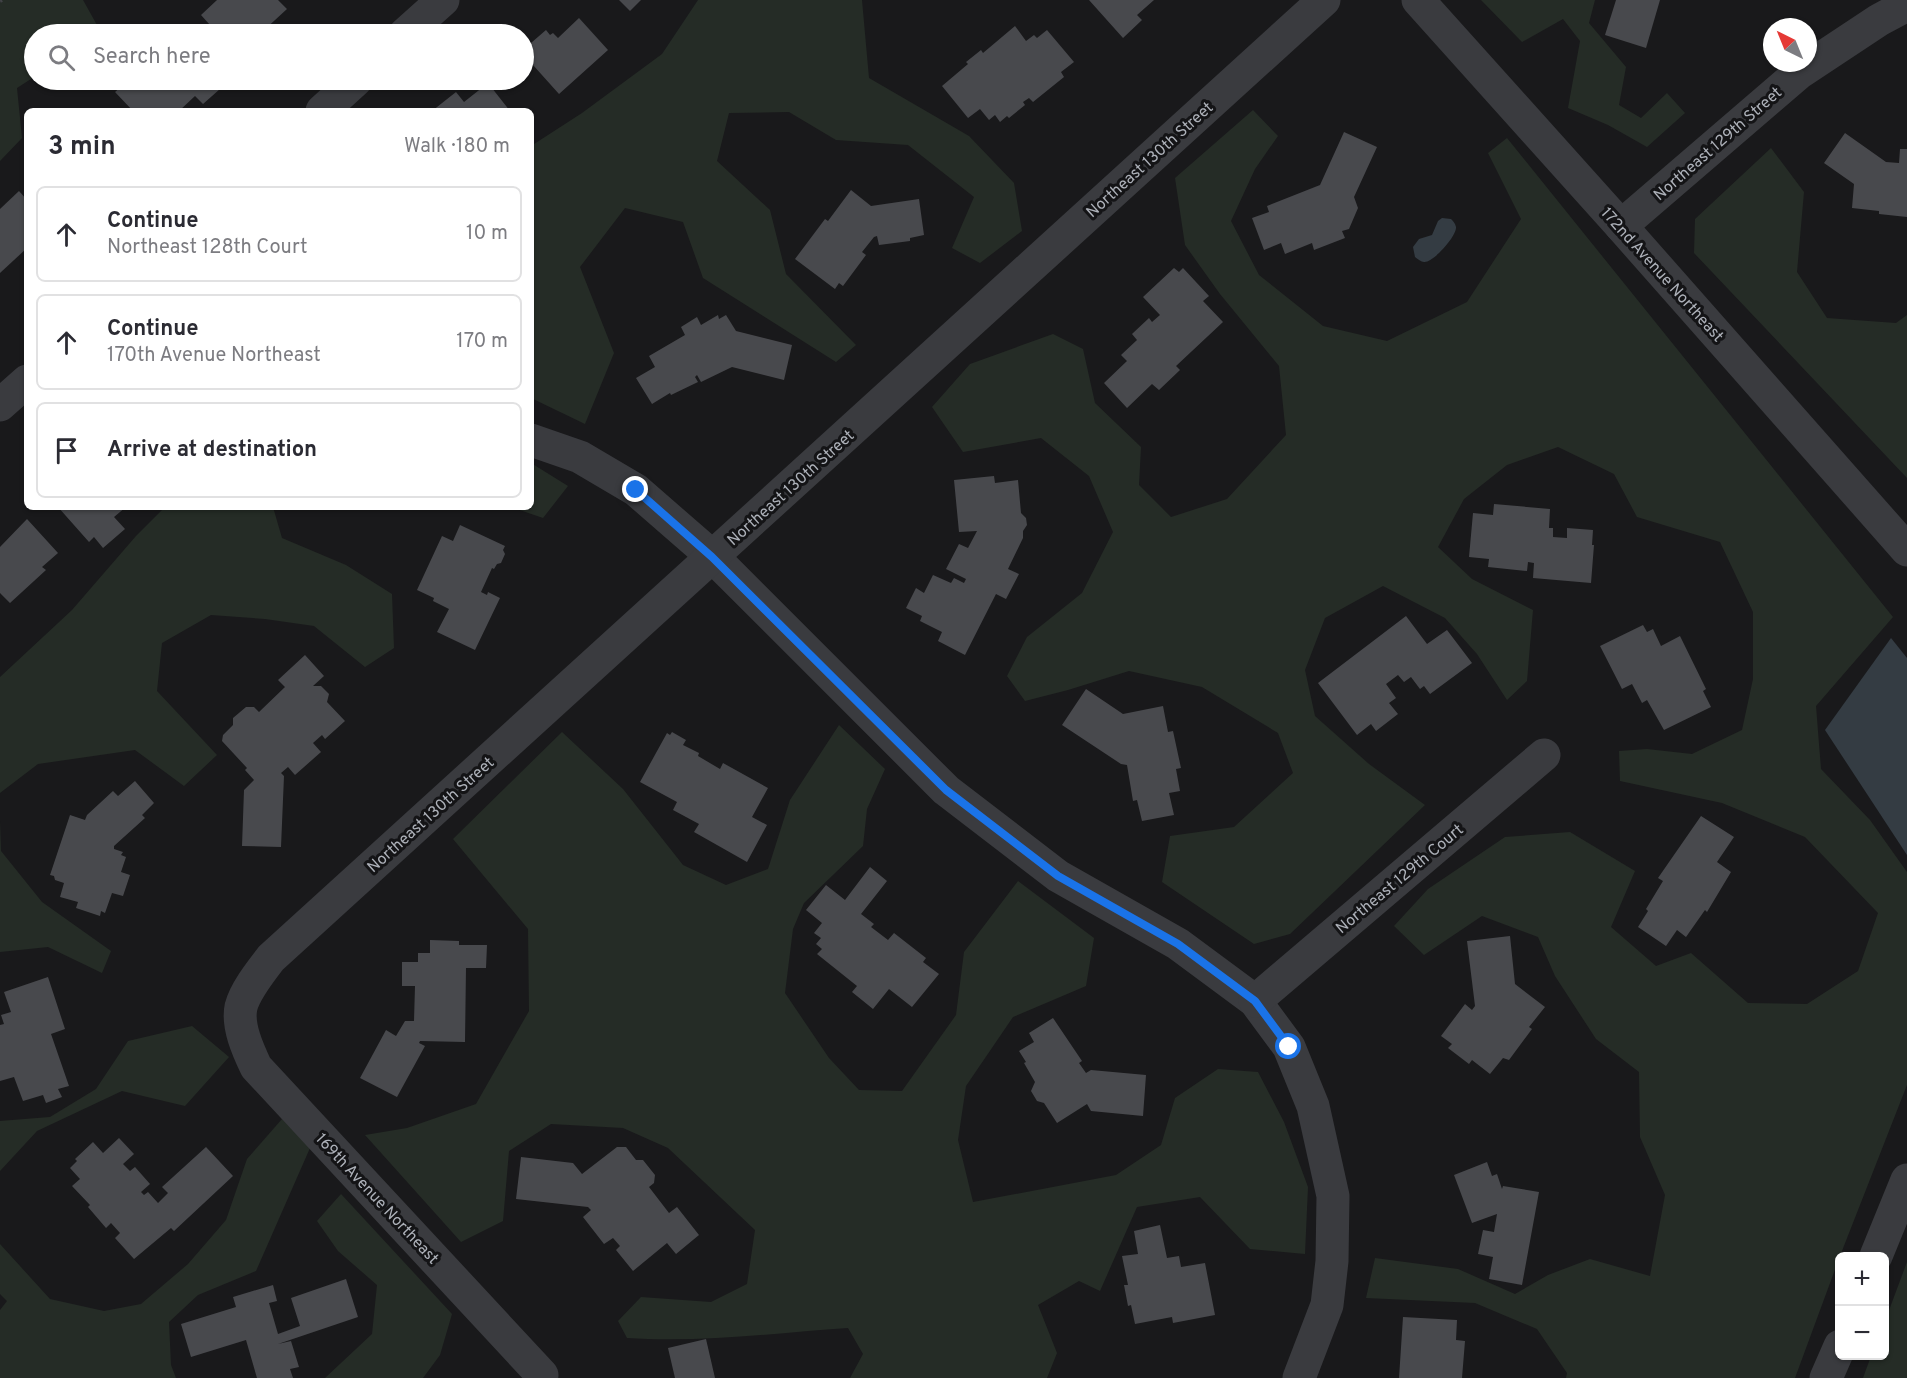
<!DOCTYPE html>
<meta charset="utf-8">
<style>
body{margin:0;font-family:Overpass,sans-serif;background:#f2f2f3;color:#2b2b33}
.controls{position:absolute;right:18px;bottom:18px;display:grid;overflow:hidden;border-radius:9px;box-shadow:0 2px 4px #0004}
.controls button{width:54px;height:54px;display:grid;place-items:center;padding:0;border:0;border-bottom:2px solid #e1e1e2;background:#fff;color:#2b2b33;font:30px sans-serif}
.compass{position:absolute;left:1763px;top:18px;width:54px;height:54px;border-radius:50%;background:#fff;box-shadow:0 2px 4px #0004;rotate:317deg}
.stop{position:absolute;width:18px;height:18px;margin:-14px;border:4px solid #1a73e8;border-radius:50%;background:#fff}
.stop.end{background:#1a73e8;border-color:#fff;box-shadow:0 2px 6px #0008}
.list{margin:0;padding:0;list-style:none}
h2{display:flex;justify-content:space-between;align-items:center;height:78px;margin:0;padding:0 24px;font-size:26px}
h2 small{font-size:20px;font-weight:400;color:#7c7c81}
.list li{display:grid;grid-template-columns:39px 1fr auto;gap:18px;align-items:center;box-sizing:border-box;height:96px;margin:0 12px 12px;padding:0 12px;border:2px solid #e1e1e2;border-radius:9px}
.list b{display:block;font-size:22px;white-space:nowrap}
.list p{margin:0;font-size:20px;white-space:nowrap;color:#7c7c81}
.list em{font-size:20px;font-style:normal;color:#7c7c81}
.icon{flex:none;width:33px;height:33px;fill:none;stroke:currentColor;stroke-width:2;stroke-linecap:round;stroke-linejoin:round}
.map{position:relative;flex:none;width:1907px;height:1378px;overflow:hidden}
.search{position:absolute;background:#fff;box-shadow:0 2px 4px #0004;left:24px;top:24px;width:510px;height:66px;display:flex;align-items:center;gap:15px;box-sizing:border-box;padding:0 21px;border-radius:33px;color:#7c7c81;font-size:22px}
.panel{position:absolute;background:#fff;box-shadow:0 2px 4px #0004;left:24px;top:108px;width:510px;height:402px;border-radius:9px}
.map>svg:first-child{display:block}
.green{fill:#252c26}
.water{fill:#343c43}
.building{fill:#48494d}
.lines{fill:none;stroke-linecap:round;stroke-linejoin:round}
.path{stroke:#414246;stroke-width:4;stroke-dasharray:3 4.5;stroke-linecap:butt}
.minor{stroke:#3a3b3f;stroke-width:33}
.route{stroke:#1a73e8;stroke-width:8}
.labels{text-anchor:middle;stroke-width:6;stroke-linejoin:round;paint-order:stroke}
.street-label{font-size:16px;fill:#adb1b9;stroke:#141416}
</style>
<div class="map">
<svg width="1907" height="1378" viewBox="0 0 1907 1378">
<rect width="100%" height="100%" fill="#19191b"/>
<g class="green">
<polygon points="0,0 83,0 102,34 34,34 34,77 17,88 22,138 0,161"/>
<polygon points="698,0 862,0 869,78 969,136 1014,183 1022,231 980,263 952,248 974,197 908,145 836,140 789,112 729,113 717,161 770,210 786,274 856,345 836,362 703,278 683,222 625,208 580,267 614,353 585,424 531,398 531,146 582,113 662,54"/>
<polygon points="1481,0 1595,0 1589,23 1626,67 1619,105 1641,118 1667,93 1685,113 1647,147 1608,125 1568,108 1580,41 1563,19 1522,42"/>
<polygon points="1253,110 1278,136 1255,169 1231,221 1259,275 1323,326 1387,341 1467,302 1521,219 1488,153 1507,138 1893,617 1816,706 1821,769 1870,820 1907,872 1907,1085 1840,1256 1795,1378 1566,1378 1567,1373 1537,1329 1475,1303 1366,1298 1375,1258 1458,1269 1515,1294 1548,1275 1590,1259 1650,1276 1665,1195 1640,1137 1639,1072 1596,1039 1555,976 1538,937 1482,916 1424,955 1394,926 1428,889 1505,837 1570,832 1635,871 1611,927 1656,966 1691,953 1748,1003 1807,1004 1858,971 1878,913 1805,837 1722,803 1620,781 1619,751 1647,749 1692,754 1742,730 1753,679 1753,612 1720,542 1637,517 1614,474 1558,447 1507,465 1464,499 1438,547 1472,579 1533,610 1527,681 1507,700 1477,654 1445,618 1383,586 1325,618 1305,670 1315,716 1369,764 1425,805 1290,934 1254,944 1162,882 1170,836 1234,827 1293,773 1278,733 1202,687 1129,671 1068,690 1025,701 1007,676 1027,637 1082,593 1113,532 1089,476 1041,438 963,452 932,407 970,364 1053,334 1083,349 1095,403 1141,447 1139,485 1171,517 1227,499 1286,435 1279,366 1220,294 1185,245 1175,178"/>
<polygon points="1771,148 1804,192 1797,272 1827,318 1896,323 1907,315 1907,478 1694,253 1695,219"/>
<polygon points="531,463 568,486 543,518 511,507 531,507"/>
<polygon points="165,507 273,507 282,538 346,565 392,594 394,648 365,667 314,626 265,619 211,615 162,643 157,691 217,755 184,786 135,750 38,764 0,793 0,677 72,610 136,536"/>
<path d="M 839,725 L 885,769 L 867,809 L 863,846 L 804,903 L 793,929 L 785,993 L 829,1058 L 859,1090 L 902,1091 L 956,1015 L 964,952 L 1018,881 L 1094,938 L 1086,986 L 1013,1017 L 966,1086 L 958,1140 L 973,1202 L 1116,1175 L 1161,1145 L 1175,1098 L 1218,1069 L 1258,1072 L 1284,1122 L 1308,1187 L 1305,1254 L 1250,1249 L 1200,1197 L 1137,1207 L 1100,1291 L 1079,1281 L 1038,1305 L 1057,1353 L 1047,1378 L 850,1378 L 863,1354 L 848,1328 C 775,1333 700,1343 627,1338 L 618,1321 L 641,1297 L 711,1302 L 747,1284 L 755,1230 L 668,1148 L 623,1128 L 551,1124 L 509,1151 L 503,1221 L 461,1242 L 365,1135 L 407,1128 L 476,1104 L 529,1011 L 528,929 L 453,839 L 562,732 L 623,789 L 683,865 L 726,885 L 768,869 L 790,800 Z"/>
<polygon points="0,821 1,851 42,902 111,951 102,973 48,947 0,952"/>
<polygon points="192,1026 229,1057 185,1106 122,1091 37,1131 0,1171 0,1121 50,1117 96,1089 128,1041"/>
<polygon points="282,1119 310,1148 256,1271 198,1295 169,1322 171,1365 176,1378 0,1378 0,1310 7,1301 0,1294 0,1244 50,1299 104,1311 141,1304 188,1264 226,1220 247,1159"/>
<polygon points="341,1194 452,1314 440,1355 423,1378 325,1378 372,1334 377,1285 338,1251 317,1221"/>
<polygon points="1907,1262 1907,1378 1863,1378 1871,1356 1884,1356 1885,1321"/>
</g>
<g class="water">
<path d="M 1442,218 L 1451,219 C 1453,221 1455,223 1456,227 C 1457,236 1433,263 1424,262 C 1421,262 1418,259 1415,257 L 1413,247 L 1419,239 L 1432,235 L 1438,221 Z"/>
<polygon points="1891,638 1907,658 1907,855 1825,730"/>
</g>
<g class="building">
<polygon points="217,0 278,0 287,9 262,32 264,34 218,34 201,15"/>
<polygon points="619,0 641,0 630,11"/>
<polygon points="1089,0 1154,0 1137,15 1142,20 1123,38"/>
<polygon points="1616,0 1660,0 1646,48 1605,35"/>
<polygon points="579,18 608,50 559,94 524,55 524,49 546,30 550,35 553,33 558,38"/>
<polygon points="1015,26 1026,41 1034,35 1037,38 1047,30 1074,62 1061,72 1064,77 1033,102 1029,98 1023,102 1025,105 1009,118 1007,116 1000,122 995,115 989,120 980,109 968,118 942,86 968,64 966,62 981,50 983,53"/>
<polygon points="129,80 227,80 229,81 203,104 195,96 179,111 133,111 115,92"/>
<polygon points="488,83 510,111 432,111 456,92 464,102"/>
<polygon points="1344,132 1377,147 1354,197 1358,208 1349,229 1342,231 1345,238 1314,250 1312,243 1285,254 1281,243 1264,250 1252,218 1269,212 1267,206 1320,185"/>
<polygon points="1845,133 1886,162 1899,163 1900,149 1907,149 1907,217 1879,214 1879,211 1852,208 1854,184 1824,163"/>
<polygon points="851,190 871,206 919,199 924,235 910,238 910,241 879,245 877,236 874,237 862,252 866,255 843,286 839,283 835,289 795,259 825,219 828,221"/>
<polygon points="19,191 27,200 27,248 0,273 0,209"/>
<polygon points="1174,268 1179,272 1183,268 1209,296 1203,301 1223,322 1176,366 1180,370 1159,390 1152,384 1127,408 1104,383 1127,361 1121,355 1137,340 1132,334 1149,318 1152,322 1160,315 1143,297"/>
<polygon points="718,315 719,319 726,315 736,331 792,345 784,380 732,367 701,382 697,375 695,377 698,382 671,395 670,393 652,404 636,378 655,367 649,356 685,335 681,327 697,317 701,325"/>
<polygon points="994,476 995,483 1018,480 1021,513 1026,518 1027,525 1023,531 1023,538 1008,569 1019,574 1006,599 996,594 965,655 938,641 942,632 920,621 922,616 906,608 916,588 924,593 933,575 951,583 954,578 964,583 966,579 946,569 959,544 968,548 977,531 959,532 954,480"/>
<polygon points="1494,504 1550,509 1549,528 1553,528 1553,537 1567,538 1567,528 1593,530 1592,545 1594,545 1591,583 1533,578 1534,563 1528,562 1527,571 1488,567 1489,559 1469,557 1473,513 1493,515"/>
<polygon points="58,507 126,507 114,517 125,529 103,548 94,537 89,542"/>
<polygon points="27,519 58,553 42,567 46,570 10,603 0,593 0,547"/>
<polygon points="460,525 505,546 503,550 505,554 501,563 497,564 494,569 492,568 481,592 487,595 488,592 500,598 475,650 437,632 449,609 433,601 434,598 417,590 442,536 453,541"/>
<polygon points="1406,616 1427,644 1447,630 1472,663 1430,694 1424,686 1420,689 1411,677 1404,682 1398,675 1386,684 1396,698 1389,703 1398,714 1376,731 1371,724 1357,735 1318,683"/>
<polygon points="1643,625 1647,632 1653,629 1661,646 1680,636 1706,689 1703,691 1711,707 1664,730 1647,700 1642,703 1632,684 1622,689 1600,646"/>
<polygon points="305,655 324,676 313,686 321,686 329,694 327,702 345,721 325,739 322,735 313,743 321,752 295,775 288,767 281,773 284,776 281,847 242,846 244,790 254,780 245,770 247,768 222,741 223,735 233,725 233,718 246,707 254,707 259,712 285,687 278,680"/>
<polygon points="1086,689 1123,714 1163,706 1168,732 1173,731 1181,768 1176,769 1180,791 1169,793 1174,815 1142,821 1137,800 1133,801 1127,765 1121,764 1062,725"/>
<polygon points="672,732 686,740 683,745 699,753 698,756 720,769 723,763 768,788 752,817 767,825 747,862 694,832 699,824 673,810 677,802 640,782 667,733 670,735"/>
<polygon points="135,781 154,803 142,815 145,818 114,846 114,849 123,852 121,855 126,857 121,872 130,875 123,896 112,893 105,913 101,911 100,916 76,908 78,902 60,897 64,883 55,880 54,876 50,875 70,815 85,820 87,815 113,791 118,796"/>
<polygon points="1701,816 1734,837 1717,862 1731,872 1707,912 1705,910 1686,937 1677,930 1666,946 1638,927 1648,911 1646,909 1663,881 1658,878"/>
<polygon points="870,867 887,881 861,914 874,924 871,927 888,940 894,933 926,958 923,962 939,974 912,1007 889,989 873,1009 852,992 857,986 817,954 822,949 816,944 821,938 814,933 822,923 806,910 826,885 845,900"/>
<polygon points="1510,936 1515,984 1545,1007 1529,1027 1532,1029 1509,1060 1503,1058 1490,1074 1472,1060 1469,1064 1448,1048 1452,1044 1441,1036 1465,1004 1472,1010 1475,1006 1467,941"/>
<polygon points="430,940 459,941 459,945 487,945 486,968 466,968 465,1042 420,1041 419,1043 425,1046 397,1097 360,1078 386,1030 396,1036 405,1021 414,1021 415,986 402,986 402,962 418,962 418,953 430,953"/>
<polygon points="48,977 65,1029 51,1034 69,1086 58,1089 62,1097 46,1103 43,1095 23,1101 14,1077 0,1081 0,1025 4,1024 1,1015 11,1012 4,992"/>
<polygon points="1053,1018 1082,1061 1079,1063 1086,1073 1091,1070 1146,1075 1143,1116 1091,1111 1087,1104 1057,1123 1044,1103 1037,1101 1031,1091 1035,1082 1024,1063 1026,1062 1019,1051 1034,1042 1029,1033"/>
<polygon points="119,1138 134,1154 123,1164 130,1171 135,1167 150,1184 141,1192 144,1195 148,1192 158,1203 168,1193 162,1187 206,1147 233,1176 174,1231 171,1228 134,1259 115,1238 120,1233 111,1223 106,1228 88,1207 90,1205 72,1186 80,1179 70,1168 77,1161 75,1159 93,1142 103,1153"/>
<polygon points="617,1147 626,1147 636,1160 643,1160 655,1175 654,1183 649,1187 669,1213 677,1207 699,1235 676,1254 667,1243 633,1271 616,1250 620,1246 613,1238 604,1244 583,1217 591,1210 588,1207 516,1199 521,1157 573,1163 582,1174"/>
<polygon points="1487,1162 1492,1176 1497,1174 1502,1189 1503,1186 1539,1192 1522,1285 1489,1279 1493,1257 1478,1254 1483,1230 1494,1232 1497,1214 1472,1223 1454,1175"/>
<polygon points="1160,1225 1167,1258 1179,1256 1181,1267 1205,1263 1215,1315 1173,1323 1172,1317 1135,1324 1131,1305 1128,1306 1124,1285 1128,1285 1122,1256 1138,1254 1134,1231"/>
<polygon points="346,1279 358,1317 278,1344 291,1341 299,1367 290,1369 293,1378 257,1378 246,1340 191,1357 181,1324 236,1307 233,1297 273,1285 277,1301 269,1303 278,1334 300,1326 291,1298"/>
<polygon points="1403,1317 1457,1320 1456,1340 1465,1341 1462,1378 1399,1378"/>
<polygon points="706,1339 715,1378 675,1378 668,1348"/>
</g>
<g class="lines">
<polyline class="path" points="0,1 2,0"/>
<g class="minor">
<polyline points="1418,0 1621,226 1907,550"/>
<polyline points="405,34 443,0"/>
<polyline points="322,111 356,80"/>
<polyline points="1621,226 1799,73 1879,20 1907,5"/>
<polyline points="0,405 27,381"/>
<polyline points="531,440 580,457 636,490 713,557 946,790 1058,876 1178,944 1255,1001 1289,1047 1313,1106 1333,1196 1332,1261 1327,1305 1299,1378"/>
<polyline points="1255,1001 1544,755"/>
<polyline points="1876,1256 1907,1180"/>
<path d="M 542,1375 L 256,1067 C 248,1050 237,1026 241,1007 C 245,991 261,971 271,958 L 1324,0"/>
<polyline points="1826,1378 1840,1346"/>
</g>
</g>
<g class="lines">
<polyline class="route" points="636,490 712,557 946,790 1058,876 1178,944 1255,1001 1289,1047"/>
</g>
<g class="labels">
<g class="street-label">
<text transform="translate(1717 143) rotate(-41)" y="6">Northeast 129th Street</text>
<text transform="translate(1149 159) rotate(-42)" y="6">Northeast 130th Street</text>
<text transform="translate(1663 274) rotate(48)" y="6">172nd Avenue Northeast</text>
<text transform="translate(790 487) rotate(-42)" y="6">Northeast 130th Street</text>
<text transform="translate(430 814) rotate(-42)" y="6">Northeast 130th Street</text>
<text transform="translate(1399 878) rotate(-40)" y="6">Northeast 129th Court</text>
<text transform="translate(378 1198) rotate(47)" y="6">169th Avenue Northeast</text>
</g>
</g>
</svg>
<div class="controls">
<button>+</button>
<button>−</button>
</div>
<svg class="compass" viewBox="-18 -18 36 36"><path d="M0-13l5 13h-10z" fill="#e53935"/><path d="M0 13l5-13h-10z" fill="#7c7c81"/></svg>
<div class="stop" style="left:1289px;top:1047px"></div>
<div class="stop end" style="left:636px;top:490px"></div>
<div class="search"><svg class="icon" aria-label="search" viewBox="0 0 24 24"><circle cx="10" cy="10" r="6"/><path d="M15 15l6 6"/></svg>Search here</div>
<section class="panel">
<h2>3 min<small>Walk · 180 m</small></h2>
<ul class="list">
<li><svg class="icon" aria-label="ahead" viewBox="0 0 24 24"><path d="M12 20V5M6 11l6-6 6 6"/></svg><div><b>Continue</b><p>Northeast 128th Court</p></div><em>10 m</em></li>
<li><svg class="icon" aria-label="ahead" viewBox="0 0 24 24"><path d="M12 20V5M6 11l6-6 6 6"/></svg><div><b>Continue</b><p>170th Avenue Northeast</p></div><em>170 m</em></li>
<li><svg class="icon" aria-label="arrive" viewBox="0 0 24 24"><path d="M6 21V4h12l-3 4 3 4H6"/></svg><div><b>Arrive at destination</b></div></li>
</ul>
</section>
</div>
